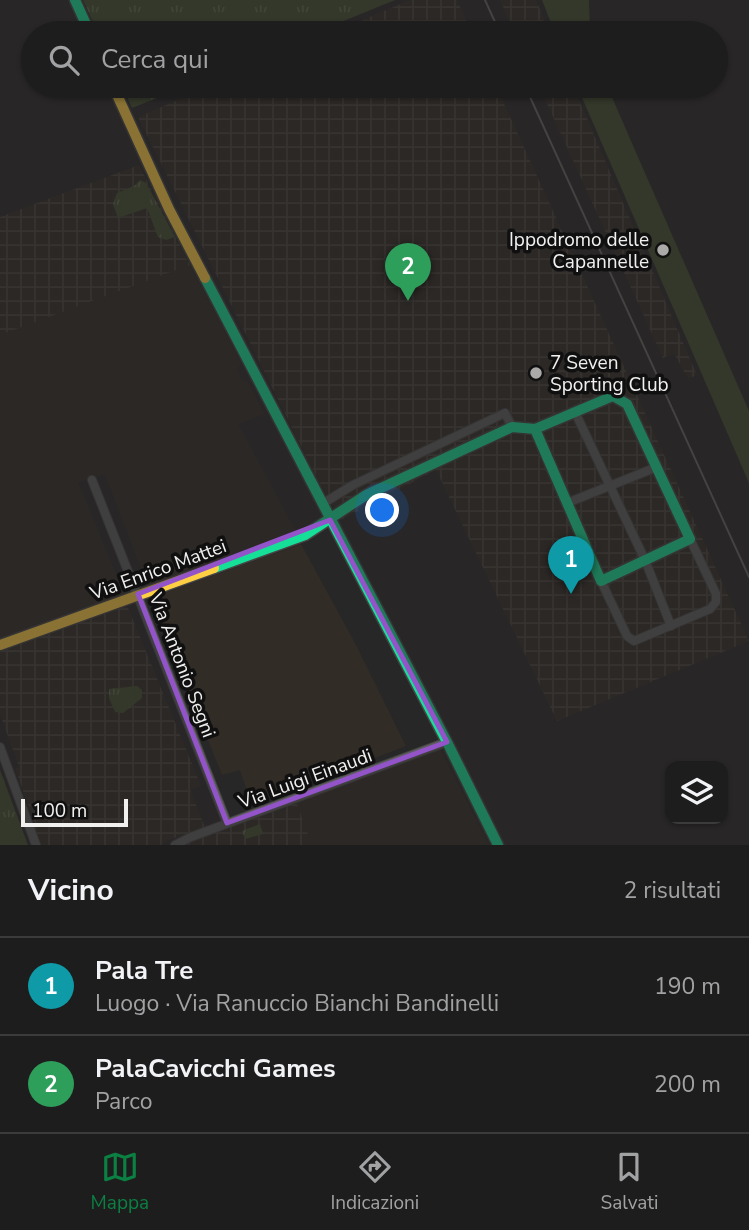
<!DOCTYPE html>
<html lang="it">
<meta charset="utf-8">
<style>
body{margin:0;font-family:"Nunito Sans",sans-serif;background:#262626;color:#f1f3f6}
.controls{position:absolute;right:21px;bottom:21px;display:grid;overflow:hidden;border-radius:14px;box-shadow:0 2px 5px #0004}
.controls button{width:63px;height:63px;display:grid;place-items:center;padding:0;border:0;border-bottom:2px solid #3c3b3b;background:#1e1d1d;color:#f1f3f6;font:35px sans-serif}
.scale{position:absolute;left:21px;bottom:18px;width:107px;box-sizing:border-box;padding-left:7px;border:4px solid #f1f0ef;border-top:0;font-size:19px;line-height:24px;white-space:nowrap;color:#f1f0ef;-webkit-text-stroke:5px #111010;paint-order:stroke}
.you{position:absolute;left:383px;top:511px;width:24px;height:24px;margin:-18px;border:5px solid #fff;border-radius:50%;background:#1a73e8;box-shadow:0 0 0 10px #1a73e833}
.badge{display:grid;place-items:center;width:46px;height:46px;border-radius:50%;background:#0b8043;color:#fff;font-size:23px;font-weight:700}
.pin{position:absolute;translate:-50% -58px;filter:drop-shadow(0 2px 4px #0008)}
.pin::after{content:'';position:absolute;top:37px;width:24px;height:21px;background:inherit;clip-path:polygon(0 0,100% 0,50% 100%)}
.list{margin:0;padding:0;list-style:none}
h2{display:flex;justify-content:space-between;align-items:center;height:91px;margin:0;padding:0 28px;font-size:30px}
h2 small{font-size:23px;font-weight:400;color:#a1a2a4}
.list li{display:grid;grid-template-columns:46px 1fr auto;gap:21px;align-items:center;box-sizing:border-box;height:98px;padding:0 28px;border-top:2px solid #3c3b3b}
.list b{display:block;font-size:26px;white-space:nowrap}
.list p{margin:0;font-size:23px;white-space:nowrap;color:#a1a2a4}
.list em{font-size:23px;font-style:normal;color:#a1a2a4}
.icon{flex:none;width:38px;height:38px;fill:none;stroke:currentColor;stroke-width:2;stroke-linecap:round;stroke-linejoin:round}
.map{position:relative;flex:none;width:749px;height:845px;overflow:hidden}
.search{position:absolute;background:#1e1d1d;box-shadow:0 2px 5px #0004;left:21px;right:21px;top:21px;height:77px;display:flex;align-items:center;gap:18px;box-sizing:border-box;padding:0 24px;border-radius:38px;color:#a1a2a4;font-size:26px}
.sheet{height:287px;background:#1e1d1d}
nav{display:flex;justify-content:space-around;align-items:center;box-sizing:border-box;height:98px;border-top:2px solid #3c3b3b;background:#1e1d1d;font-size:19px;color:#a1a2a4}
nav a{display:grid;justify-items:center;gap:4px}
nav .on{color:#0b8043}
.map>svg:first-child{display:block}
.built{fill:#322c27}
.industrial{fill:url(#industrial-grid)}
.grass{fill:url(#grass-tufts)}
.garden{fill:#424e2f}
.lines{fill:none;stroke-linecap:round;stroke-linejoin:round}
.street-casing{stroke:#464545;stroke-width:10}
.fast-casing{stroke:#464545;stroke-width:13}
.slow-casing{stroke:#464545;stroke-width:13}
.street{stroke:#5e5d5d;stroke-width:8}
.fast{stroke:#16e098;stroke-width:10}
.slow{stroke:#ffcf43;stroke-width:10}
.rail{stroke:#666665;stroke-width:2}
.marked{fill:none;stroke:#9353c9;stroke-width:5;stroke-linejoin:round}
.poi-dot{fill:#abaaa9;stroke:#111010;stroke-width:2.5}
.labels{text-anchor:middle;stroke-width:7;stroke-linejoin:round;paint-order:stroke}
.poi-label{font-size:19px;fill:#f1f0ef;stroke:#111010;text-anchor:end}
.street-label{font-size:19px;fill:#f1f0ef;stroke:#111010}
</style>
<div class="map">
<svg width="749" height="845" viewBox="0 0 749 845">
<defs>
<pattern id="industrial-grid" width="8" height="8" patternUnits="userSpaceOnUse" patternTransform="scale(1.75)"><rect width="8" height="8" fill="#322c27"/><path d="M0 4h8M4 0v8" fill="none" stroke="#46413c"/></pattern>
<pattern id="grass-tufts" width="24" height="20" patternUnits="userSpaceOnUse" patternTransform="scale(1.75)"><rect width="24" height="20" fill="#424e2f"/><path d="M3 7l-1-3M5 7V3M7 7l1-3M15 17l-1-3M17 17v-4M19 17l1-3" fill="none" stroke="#5e684d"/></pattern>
</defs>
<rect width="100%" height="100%" fill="#282727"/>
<g class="built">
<polygon points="190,265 241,363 237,370 242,381 247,381 265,414 238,424 296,532 148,586 105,474 78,482 124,594 0,638 0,335"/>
<polygon points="301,544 356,645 406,746 252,805 240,770 222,775 151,598"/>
<polygon points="440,749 489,845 312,845 296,801"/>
</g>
<g class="industrial">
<polygon points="410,0 457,0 472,33 333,33"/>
<polygon points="500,0 536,0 550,33 515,33"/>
<polygon points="211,86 496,86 749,641 557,721 436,470 341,520 317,478 138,117"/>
<polygon points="539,86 573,86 697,375 688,379 674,353 663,358"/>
<polygon points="139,165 190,265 0,335 0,217"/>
<polygon points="127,605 201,786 190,789 205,828 168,840 161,845 39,845 30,825 35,823 15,769 19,767 0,714 0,651"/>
<polygon points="296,801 312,845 185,845 200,838"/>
</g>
<g class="grass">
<polygon points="83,0 395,0 314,33 98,33"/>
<polygon points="122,86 187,86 132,108"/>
<polygon points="140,180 146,183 175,237 166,240 158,237 147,208 118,218 113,204 117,193 134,186"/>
<polygon points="137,686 142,690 142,698 123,713 115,712 109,698 109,689"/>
<polygon points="0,770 28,845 0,845"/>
<polygon points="260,824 263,834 245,839 242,831"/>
</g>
<g class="garden">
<polygon points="542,0 589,0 590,33 555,33"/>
<polygon points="577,86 607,86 749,411 749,483"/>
</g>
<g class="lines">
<defs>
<g id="street">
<polyline points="575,412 645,560 671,626"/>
<polyline points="92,480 227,823"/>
<polyline points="567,503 657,467"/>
<polyline points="322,504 353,485 505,413 512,427"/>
<polyline points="601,581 627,636 634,641 710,609 716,602 716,594 690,539"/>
<polyline points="0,747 36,845"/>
<polyline points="175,845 191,837 447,742"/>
</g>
<g id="fast">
<polyline points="75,0 90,33"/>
<polyline points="205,278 447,742 498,845"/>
<polyline points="214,568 305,535 366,495 512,427 535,429 613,396 627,404 690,539 601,581 535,429"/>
</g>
<g id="slow">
<polyline points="113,86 169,209 205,278"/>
<polyline points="0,645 214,568"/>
</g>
</defs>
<use href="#street" class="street-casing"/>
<use href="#fast" class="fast-casing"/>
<use href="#slow" class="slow-casing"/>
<use href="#street" class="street"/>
<use href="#fast" class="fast"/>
<use href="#slow" class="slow"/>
<g class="rail">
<polyline points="485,0 500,33"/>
<polyline points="525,86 749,577"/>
</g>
</g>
<path d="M0 0H749V845H0ZM 330,520 L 447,742 L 227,823 L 138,594 Z" fill="#282727" fill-opacity=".55" fill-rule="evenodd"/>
<path class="marked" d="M 330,520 L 447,742 L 227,823 L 138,594 Z"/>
<g class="poi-dot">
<circle cx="663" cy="250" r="7"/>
<circle cx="536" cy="373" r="7"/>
</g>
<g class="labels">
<g class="poi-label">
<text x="649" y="246">Ippodromo delle<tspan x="649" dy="22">Capannelle</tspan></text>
<text x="550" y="369" text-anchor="start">7 Seven<tspan x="550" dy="22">Sporting Club</tspan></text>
</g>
<g class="street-label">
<text transform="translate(158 569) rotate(-20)" y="7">Via Enrico Mattei</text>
<text transform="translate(183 665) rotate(69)" y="7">Via Antonio Segni</text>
<text transform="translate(305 778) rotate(-20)" y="7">Via Luigi Einaudi</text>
</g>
</g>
</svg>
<div class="controls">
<button><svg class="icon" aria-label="layers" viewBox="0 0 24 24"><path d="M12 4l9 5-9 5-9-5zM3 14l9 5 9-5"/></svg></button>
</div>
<div class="scale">100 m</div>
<div class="you"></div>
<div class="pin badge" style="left:571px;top:594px;background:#0f9aa8">1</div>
<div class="pin badge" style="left:408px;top:301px;background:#2e9e5b">2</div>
<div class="search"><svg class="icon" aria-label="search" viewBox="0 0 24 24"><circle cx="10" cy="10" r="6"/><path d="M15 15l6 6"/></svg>Cerca qui</div>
</div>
<section class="sheet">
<h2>Vicino<small>2 risultati</small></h2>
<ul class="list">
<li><span class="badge" style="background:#0f9aa8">1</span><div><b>Pala Tre</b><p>Luogo · Via Ranuccio Bianchi Bandinelli</p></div><em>190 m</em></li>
<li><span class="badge" style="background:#2e9e5b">2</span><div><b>PalaCavicchi Games</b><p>Parco</p></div><em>200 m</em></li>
</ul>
</section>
<nav>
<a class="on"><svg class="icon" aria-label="map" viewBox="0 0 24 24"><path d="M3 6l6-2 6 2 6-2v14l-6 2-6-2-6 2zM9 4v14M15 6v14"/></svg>Mappa</a>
<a><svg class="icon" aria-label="directions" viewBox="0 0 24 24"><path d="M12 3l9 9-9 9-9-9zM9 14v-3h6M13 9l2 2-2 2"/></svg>Indicazioni</a>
<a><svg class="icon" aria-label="saved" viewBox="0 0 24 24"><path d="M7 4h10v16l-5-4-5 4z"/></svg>Salvati</a>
</nav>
